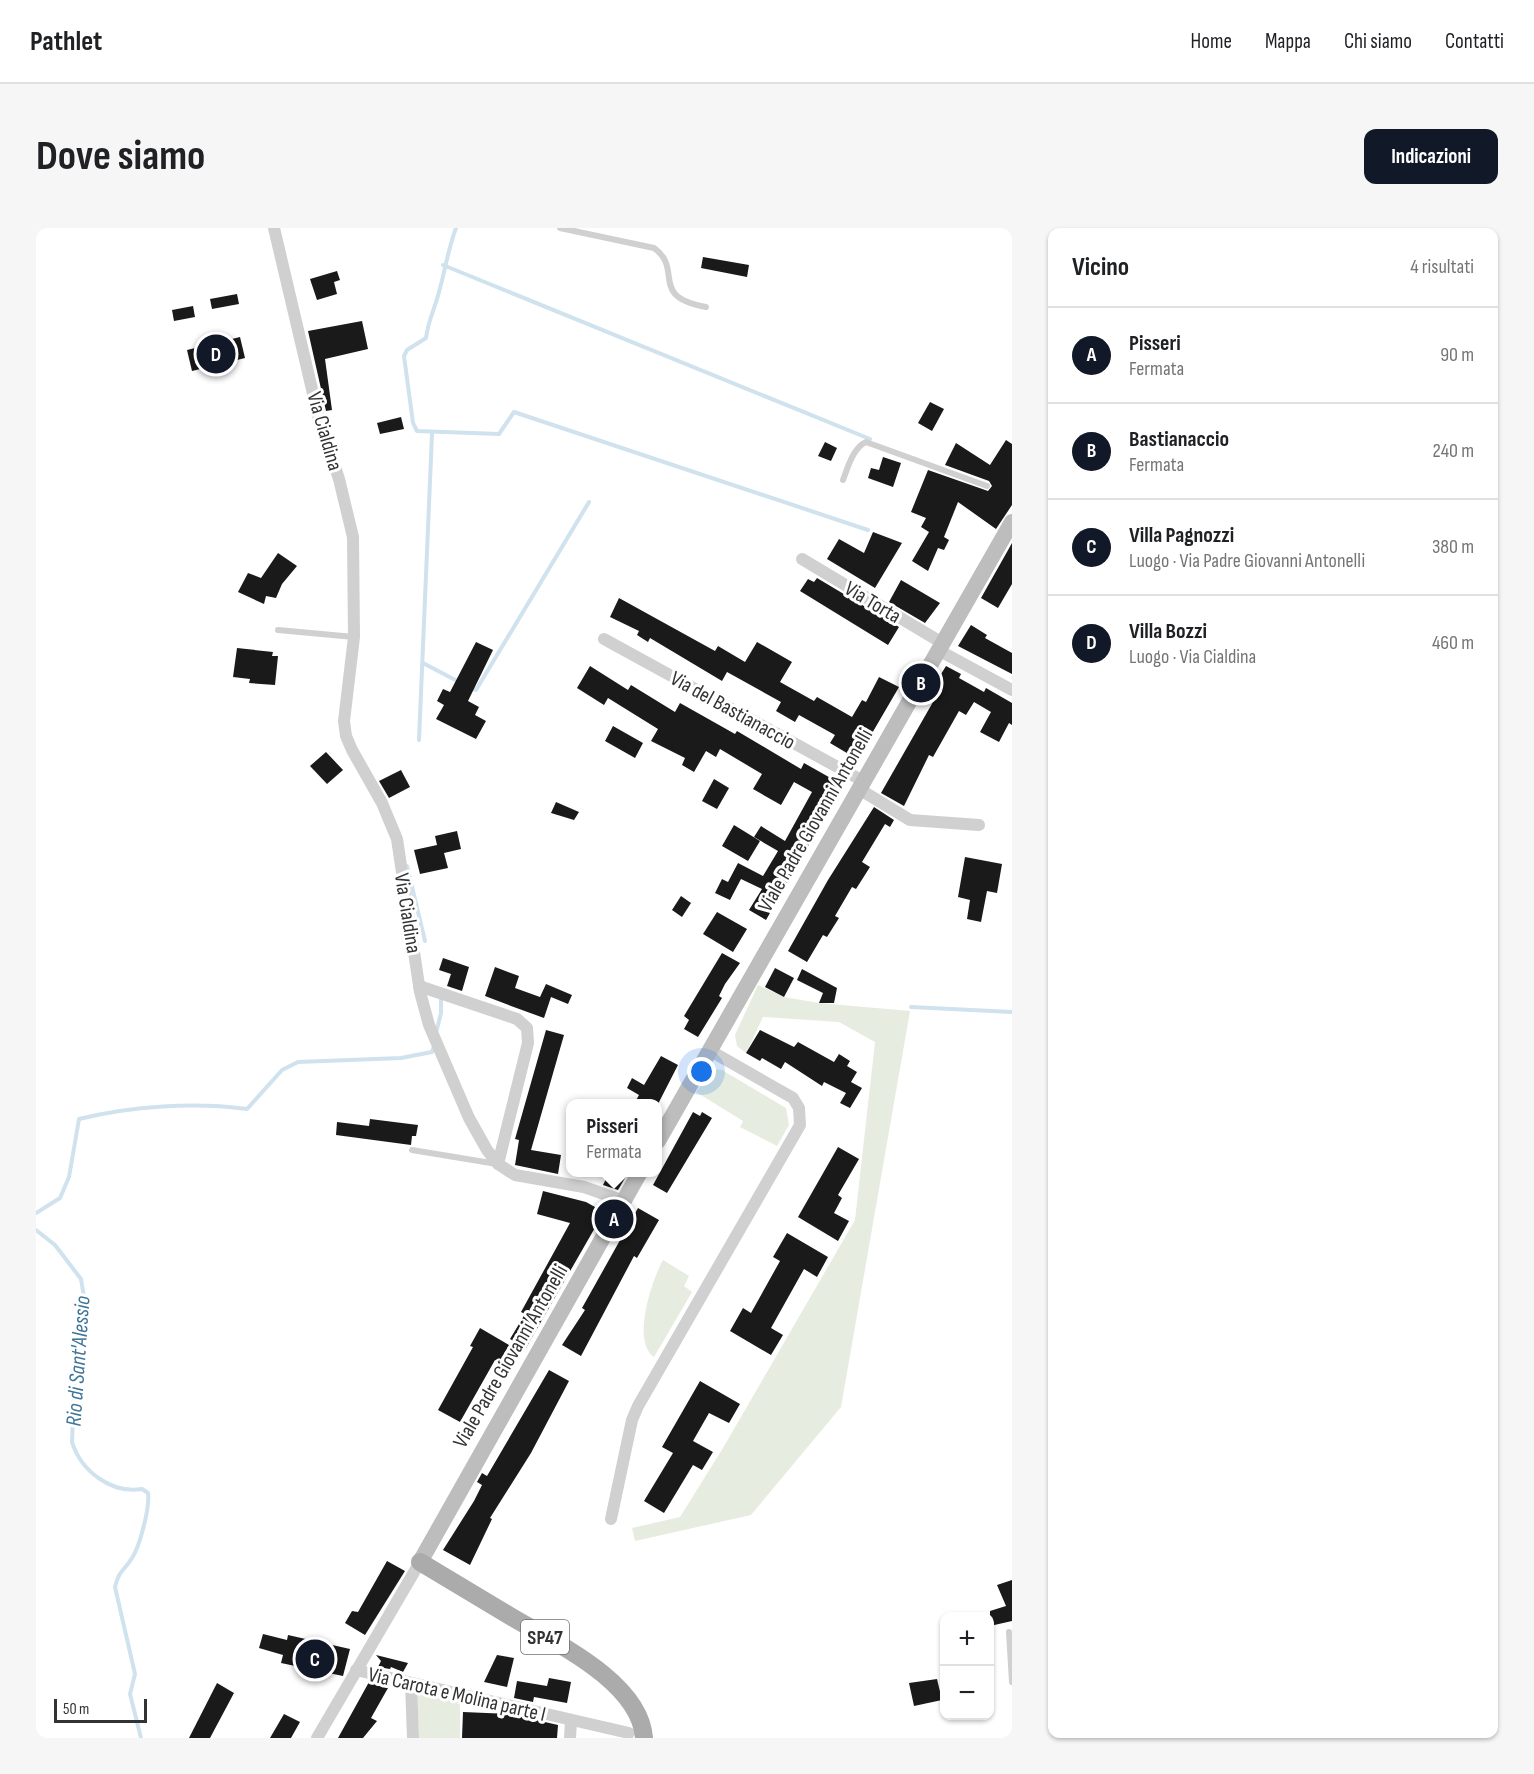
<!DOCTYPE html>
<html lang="it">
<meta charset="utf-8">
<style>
body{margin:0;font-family:"Sofia Sans Condensed",sans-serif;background:#f6f6f6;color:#202124}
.controls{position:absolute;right:18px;bottom:18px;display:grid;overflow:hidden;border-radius:12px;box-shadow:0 2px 4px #0004}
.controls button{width:54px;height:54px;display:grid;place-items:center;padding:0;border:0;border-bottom:2px solid #e0e0e0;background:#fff;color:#202124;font:30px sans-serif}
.scale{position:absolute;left:18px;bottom:15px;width:93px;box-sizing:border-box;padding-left:6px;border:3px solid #333;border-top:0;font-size:16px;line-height:21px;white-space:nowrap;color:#333;-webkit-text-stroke:4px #fff;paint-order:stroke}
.you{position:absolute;left:666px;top:844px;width:21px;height:21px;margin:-15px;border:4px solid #fff;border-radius:50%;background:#1a73e8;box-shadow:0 0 0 9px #1a73e833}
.badge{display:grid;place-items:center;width:39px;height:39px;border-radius:50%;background:#111827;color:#fff;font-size:20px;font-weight:700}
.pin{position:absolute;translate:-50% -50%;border:3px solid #fff;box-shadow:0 2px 6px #0006}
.popup{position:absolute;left:530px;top:871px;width:96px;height:78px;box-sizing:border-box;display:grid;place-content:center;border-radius:12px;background:#fff;filter:drop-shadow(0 2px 4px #0005);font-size:20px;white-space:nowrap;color:#757577}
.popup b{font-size:22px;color:#202124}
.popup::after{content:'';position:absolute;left:50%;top:100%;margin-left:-12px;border:12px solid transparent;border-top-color:#fff}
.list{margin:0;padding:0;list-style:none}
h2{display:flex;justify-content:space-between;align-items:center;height:78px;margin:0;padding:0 24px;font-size:26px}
h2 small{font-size:20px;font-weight:400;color:#757577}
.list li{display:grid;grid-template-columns:39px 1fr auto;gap:18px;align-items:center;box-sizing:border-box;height:96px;padding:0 24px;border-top:2px solid #e0e0e0}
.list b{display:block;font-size:22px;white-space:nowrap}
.list p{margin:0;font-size:20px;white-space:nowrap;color:#757577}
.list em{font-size:20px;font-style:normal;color:#757577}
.map{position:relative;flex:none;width:976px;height:1510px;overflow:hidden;border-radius:12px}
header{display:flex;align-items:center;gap:36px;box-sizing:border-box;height:84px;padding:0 30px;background:#fff;border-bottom:2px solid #e0e0e0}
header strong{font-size:28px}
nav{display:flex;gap:33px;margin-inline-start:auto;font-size:21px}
.intro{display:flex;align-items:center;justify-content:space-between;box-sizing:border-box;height:144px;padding:0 36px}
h1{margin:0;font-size:42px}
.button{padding:15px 27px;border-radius:12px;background:#111827;color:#fff;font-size:21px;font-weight:700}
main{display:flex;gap:36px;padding:0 36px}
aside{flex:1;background:#fff;border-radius:12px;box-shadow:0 2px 4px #0004}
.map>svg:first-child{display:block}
.green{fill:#e6ecdf}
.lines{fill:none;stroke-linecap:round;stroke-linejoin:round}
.stream{stroke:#cfe2ee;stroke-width:4}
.building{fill:#1a1a1a}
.lane{stroke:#d0d0d0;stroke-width:6}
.street{stroke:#d0d0d0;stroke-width:12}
.secondary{stroke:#bdbdbd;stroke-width:16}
.primary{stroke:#ababab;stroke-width:18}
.labels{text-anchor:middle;stroke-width:6;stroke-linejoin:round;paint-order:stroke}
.shield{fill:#fff;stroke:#707070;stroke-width:1.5}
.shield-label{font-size:20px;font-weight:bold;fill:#333}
.street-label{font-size:21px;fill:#333;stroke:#fff}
.water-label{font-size:22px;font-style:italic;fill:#3f7597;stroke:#fff}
</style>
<header>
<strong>Pathlet</strong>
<nav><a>Home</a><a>Mappa</a><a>Chi siamo</a><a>Contatti</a></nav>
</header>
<div class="intro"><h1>Dove siamo</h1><a class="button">Indicazioni</a></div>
<main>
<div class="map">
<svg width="976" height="1510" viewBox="0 0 976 1510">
<rect width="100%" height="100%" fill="#fff"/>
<g class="green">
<polygon points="722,757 748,769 783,775 874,783 805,1179 715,1287 599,1313 596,1300 644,1289 687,1220 819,992 839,814 803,794 727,789 710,825 701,818 699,807"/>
<polygon points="677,841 686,842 750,880 753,897 741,918 704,899 707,893 660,864"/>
<path d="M 627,1032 L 653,1048 L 648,1058 L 656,1064 L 618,1129 C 595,1113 616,1052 627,1032 Z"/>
<polygon points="381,1463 424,1474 424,1510 383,1510"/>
</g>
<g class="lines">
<g class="stream">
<path d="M 420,0 C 412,21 409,43 403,64 C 399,80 392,93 390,110 L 371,122 L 368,128 L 377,195 L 381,203 L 463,206 L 478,184 L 832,302"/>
<polyline points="407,37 834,211"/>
<polyline points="387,435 423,454"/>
<polyline points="435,460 440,462 553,274"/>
<polyline points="383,512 396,206"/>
<polyline points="371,638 389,713"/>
<polyline points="875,779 976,784"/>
<polyline points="400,805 405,785 405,770"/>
<path d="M 0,985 L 24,970 L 33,949 L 43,891 C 96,878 157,874 211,881 L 246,842 L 262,834 L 365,830 L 396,824 L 398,818"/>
<path d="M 0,1002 L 19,1017 L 45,1051 L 48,1069 L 40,1108 L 36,1214 C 45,1243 75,1266 106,1261 L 112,1265 C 114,1279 104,1318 96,1330 C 88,1343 83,1342 79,1359 L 99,1446 L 94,1466 L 105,1510"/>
</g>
</g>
<g class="building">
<polygon points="667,29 713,37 711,49 665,40"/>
<polygon points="301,43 304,52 298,54 301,66 281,72 274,51"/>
<polygon points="201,66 203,76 176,81 174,71"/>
<polygon points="157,78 159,89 138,93 136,82"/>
<polygon points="326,93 332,121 289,131 296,182 290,183 272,103"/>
<polygon points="204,109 209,130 156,143 151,122"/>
<polygon points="894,174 908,181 896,203 882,195"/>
<polygon points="365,189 368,201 344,206 341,195"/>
<polygon points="970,212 976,216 976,277 960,301 922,274 908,309 913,312 908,322 902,320 892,343 876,333 893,304 885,299 890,290 875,284 892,242 952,263 956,258 953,253 909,237 920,215 954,237"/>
<polygon points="789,214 801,220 795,233 782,228"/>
<polygon points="847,229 865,235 857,259 832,250 835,240 843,242"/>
<polygon points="837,304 866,315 839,360 791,331 803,311 828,325"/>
<polygon points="976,315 976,356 962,380 945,370"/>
<polygon points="242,325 261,338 246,356 240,370 230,368 228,376 202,364 212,345 225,350"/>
<polygon points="781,350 863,399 852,417 764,363 772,351 778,354"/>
<polygon points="865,352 904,375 889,395 853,374"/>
<polygon points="583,370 679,423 682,418 709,434 721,414 756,434 744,454 778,473 781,469 816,489 826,472 830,474 843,449 863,459 821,531 794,515 799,507 763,487 759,494 740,483 745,474 691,444 686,453 614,410 612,414 601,407 603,403 574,389"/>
<polygon points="935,397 951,407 949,410 976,425 976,446 922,418"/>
<polygon points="440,414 457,422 432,473 443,479 439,487 450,493 440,511 400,491 408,477 401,473 407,461 414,464"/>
<polygon points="201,420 237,424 236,428 242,428 239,457 213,455 214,451 197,449"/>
<polygon points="554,438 592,462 595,457 639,484 644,475 699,506 701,503 765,541 768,535 807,557 730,692 713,682 726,661 705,651 694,672 679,665 686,651 692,654 702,635 727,648 742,623 718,609 725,598 749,613 776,564 758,554 745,577 717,561 726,546 684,521 680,529 670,523 658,544 646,537 649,530 615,513 622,501 572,470 568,477 541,460"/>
<polygon points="910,438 925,446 923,450 948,464 950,460 976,475 976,497 973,495 963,514 944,504 955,484 938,474 930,487 923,483 897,529 893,527 868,578 845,565 905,460 899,456"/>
<polygon points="577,498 607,515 599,530 569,513"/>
<polygon points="290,524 307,542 291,556 274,538"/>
<polygon points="365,542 374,559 353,570 343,553"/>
<polygon points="678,551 693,560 681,581 666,573"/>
<polygon points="520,574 543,584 538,592 515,585"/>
<polygon points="838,579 858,592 854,599 849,596 826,634 834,639 820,661 816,659 799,688 803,690 791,709 787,707 771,734 752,723 792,652"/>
<polygon points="698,597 724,613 712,633 686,618"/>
<polygon points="421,603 425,621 408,625 412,640 384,646 378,622 401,617 399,608"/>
<polygon points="929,629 966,636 961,665 951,663 945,694 931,691 934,672 922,669"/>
<polygon points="645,668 655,675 646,689 636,682"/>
<polygon points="681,684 711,701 697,724 667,706"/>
<polygon points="686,725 704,735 689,756 683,768 686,770 662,809 648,801 653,792 648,788"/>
<polygon points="407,730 433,739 426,763 411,758 415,746 403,742"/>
<polygon points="459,739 483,748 479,760 504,769 510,756 536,767 532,776 515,769 508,790 475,778 449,768"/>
<polygon points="739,740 758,750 748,769 729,759"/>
<polygon points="766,741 801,760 798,775 783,775 787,765 761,752"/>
<polygon points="510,802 528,807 495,922 525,927 522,946 479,937 483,912 479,911"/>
<polygon points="724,802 758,819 762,814 798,834 803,826 814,833 811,838 821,844 815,854 826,860 814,880 804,875 810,865 788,854 786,858 749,834 745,841 726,830 724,833 710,825"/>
<polygon points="625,828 642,837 622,876 598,876 603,867 591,860 596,850 608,857"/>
<polygon points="657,884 664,888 666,884 676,890 631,965 617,957"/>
<polygon points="334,891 382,897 380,908 376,908 375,917 300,907 301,894 333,898"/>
<polygon points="802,919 823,931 802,967 806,970 798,985 813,993 802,1013 762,989"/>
<polygon points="573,945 592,945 582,962 567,957"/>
<polygon points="507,963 550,974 568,984 490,1120 474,1111 489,1086 485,1084 534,995 501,986"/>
<polygon points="602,980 623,992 601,1030 598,1028 545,1128 526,1117 549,1082 546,1080 555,1064"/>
<polygon points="751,1005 792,1029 781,1049 768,1041 735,1100 747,1107 735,1127 694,1103 707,1080 715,1085 744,1033 737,1029"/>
<polygon points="444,1100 473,1117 463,1134 459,1132 424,1194 402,1182 437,1119 434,1118"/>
<polygon points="513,1142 533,1153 495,1225 454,1290 456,1291 434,1337 407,1322 438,1273 446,1257 441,1254 446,1245 451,1248"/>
<polygon points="664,1153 704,1176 693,1195 673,1185 657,1213 677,1224 666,1242 657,1237 628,1285 608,1273 637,1225 626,1219"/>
<polygon points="351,1333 369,1343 329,1407 309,1395 316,1383 322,1384"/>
<polygon points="976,1352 976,1393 954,1398 954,1383 970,1378 961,1357"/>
<polygon points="227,1406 251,1412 252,1407 314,1421 307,1448 245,1435 247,1427 223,1420"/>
<polygon points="340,1427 372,1435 367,1444 355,1439 354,1441 342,1439 345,1433"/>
<polygon points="461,1427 478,1430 471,1459 448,1454"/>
<polygon points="513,1450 535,1454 531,1475 498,1469 497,1474 478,1470 481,1453 511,1458"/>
<polygon points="901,1451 906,1472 878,1478 873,1455"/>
<polygon points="333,1454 352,1460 335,1490 341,1493 327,1510 302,1510"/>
<polygon points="181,1455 198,1465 174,1510 153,1510"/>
<polygon points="427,1484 474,1486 522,1497 521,1510 426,1510"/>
<polygon points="248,1486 264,1494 255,1510 234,1510"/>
</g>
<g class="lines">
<g class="lane">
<path d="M 524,0 L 618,20 C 648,41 612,69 670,79"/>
<path d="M 807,252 C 812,239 817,220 830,214 L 951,258"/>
<polyline points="242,402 318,409"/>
<polyline points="376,922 461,936"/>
<polyline points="973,1404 976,1454"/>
</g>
<g class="street">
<polyline points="238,0 283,191 303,251 317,309 318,409 308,493 310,508 316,522 346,575 361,611 384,764 393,797 433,890 451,922 462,936 479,947 548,959 588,973"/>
<polyline points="766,331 908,416"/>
<polyline points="568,411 827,553"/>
<polyline points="904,423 976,462"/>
<polyline points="823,561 874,592 943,597"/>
<polyline points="383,758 481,791 491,800 492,815 462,936"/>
<polyline points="575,1291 596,1192 602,1178 764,897 763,880 757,870 673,822"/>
<polyline points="320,1442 593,1505"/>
<polyline points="375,1456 377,1510"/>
<polyline points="281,1510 384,1334"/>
<polyline points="534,1510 535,1493"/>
</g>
<g class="secondary">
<polyline points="622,913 976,294"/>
<polyline points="384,1334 604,944"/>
</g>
<path class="primary" d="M 384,1334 C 414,1352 444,1370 474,1388 C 517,1414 604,1453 608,1510"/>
</g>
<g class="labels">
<rect class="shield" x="485" y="1392" width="48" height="34" rx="4.5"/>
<g class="shield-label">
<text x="509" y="1416">SP47</text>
</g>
<g class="street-label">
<text transform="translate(289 203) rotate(74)" y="7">Via Cialdina</text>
<text transform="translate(837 374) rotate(31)" y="7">Via Torta</text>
<text transform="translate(697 482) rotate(29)" y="7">Via del Bastianaccio</text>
<text transform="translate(779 592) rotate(-60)" y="7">Viale Padre Giovanni Antonelli</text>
<text transform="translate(372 685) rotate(81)" y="7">Via Cialdina</text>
<text transform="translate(474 1128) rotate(-60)" y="7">Viale Padre Giovanni Antonelli</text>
<text transform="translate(421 1466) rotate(13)" y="7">Via Carota e Molina parte I</text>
</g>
<g class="water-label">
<text transform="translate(41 1133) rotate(-86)" y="8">Rio di Sant'Alessio</text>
</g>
</g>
</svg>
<div class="controls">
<button>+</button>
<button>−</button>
</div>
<div class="scale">50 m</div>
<div class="you"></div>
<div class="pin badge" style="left:578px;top:991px">A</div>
<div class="popup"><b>Pisseri</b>Fermata</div>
<div class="pin badge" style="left:885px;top:455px">B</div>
<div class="pin badge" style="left:279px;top:1431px">C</div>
<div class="pin badge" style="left:180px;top:126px">D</div>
</div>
<aside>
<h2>Vicino<small>4 risultati</small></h2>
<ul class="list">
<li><span class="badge">A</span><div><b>Pisseri</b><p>Fermata</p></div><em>90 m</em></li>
<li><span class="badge">B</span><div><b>Bastianaccio</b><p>Fermata</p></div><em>240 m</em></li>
<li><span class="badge">C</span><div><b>Villa Pagnozzi</b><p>Luogo · Via Padre Giovanni Antonelli</p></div><em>380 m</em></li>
<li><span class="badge">D</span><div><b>Villa Bozzi</b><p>Luogo · Via Cialdina</p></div><em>460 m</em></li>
</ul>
</aside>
</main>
